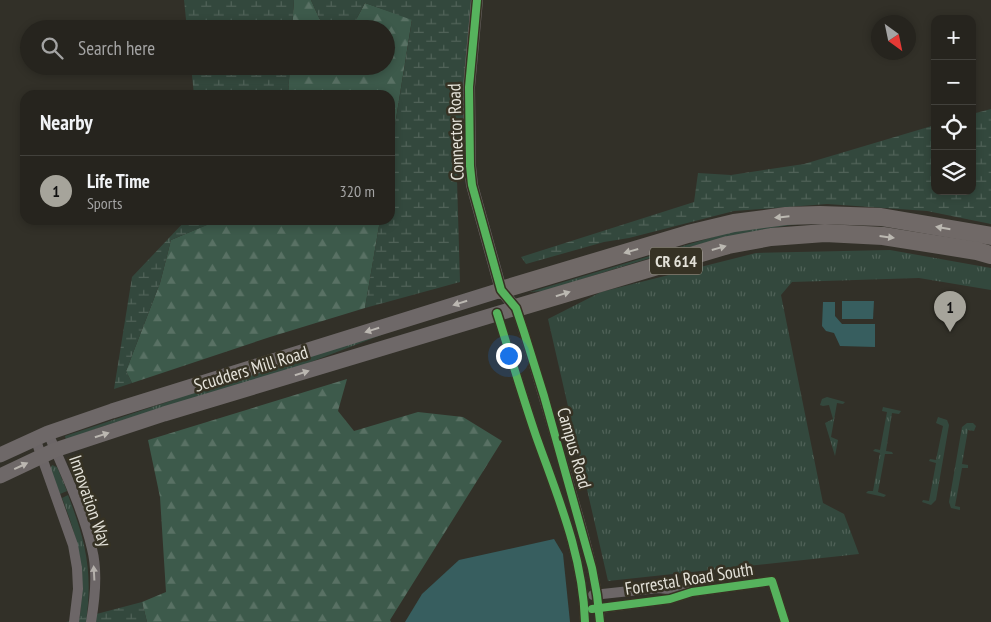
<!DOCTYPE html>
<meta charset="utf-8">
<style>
body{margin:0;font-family:"PT Sans Narrow",sans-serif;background:#32302b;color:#f1f3f6}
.controls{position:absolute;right:15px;top:15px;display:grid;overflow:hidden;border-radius:10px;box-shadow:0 2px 8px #0003}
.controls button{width:45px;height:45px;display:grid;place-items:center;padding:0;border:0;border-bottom:1px solid #42413c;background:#26241e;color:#f1f3f6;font:25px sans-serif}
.compass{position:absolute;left:871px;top:15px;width:45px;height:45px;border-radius:50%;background:#26241e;box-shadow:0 2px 8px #0003;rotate:147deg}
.you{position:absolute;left:508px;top:355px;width:18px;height:18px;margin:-12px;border:4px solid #fff;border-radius:50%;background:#1a73e8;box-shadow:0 0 0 8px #1a73e833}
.badge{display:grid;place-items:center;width:32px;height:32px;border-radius:50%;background:#a6a49b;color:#111;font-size:16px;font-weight:700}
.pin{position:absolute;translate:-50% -41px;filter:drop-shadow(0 1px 2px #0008)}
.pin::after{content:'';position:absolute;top:26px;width:18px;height:15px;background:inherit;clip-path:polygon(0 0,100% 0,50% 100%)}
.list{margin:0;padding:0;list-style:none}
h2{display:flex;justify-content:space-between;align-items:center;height:65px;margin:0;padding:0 20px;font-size:21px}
h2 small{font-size:16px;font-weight:400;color:#a4a4a4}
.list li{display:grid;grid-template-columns:32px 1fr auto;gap:15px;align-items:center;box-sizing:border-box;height:70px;padding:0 20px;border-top:1px solid #42413c}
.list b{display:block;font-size:19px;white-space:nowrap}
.list p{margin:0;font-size:16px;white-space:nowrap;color:#a4a4a4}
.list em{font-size:16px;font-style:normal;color:#a4a4a4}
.icon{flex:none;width:28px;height:28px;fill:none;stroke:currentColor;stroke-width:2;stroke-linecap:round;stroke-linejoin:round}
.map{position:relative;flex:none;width:991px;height:622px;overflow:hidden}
.search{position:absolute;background:#26241e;box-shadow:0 2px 8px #0003;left:20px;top:20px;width:375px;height:55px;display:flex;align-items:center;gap:12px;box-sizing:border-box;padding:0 18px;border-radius:28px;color:#a4a4a4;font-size:19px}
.panel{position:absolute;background:#26241e;box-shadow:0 2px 8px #0003;left:20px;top:90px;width:375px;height:135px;border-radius:15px}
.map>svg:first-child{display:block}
.grass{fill:url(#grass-tufts)}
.forest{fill:url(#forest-firs)}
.wetland{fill:url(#wetland-marsh)}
.water{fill:#375e5f}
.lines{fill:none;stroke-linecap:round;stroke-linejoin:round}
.minor{stroke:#6c6667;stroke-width:10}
.tertiary{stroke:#6c6667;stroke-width:12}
.secondary{stroke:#6e6868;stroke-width:15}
.trunk{stroke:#706967;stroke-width:18}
.cycleway-casing{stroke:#363224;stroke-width:11}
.cycleway{stroke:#56b35d;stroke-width:8}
.oneway{fill:#bbb8b1}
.oneway2{fill:#bbb7b1}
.oneway3{fill:#b4b0ab}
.labels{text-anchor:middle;stroke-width:5;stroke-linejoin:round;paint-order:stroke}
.shield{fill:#363224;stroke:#b0ada3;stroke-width:1}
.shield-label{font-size:16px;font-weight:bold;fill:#e4e2d9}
.street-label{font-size:18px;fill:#e4e2d9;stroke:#363224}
</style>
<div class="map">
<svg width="991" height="622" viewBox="0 0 991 622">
<defs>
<pattern id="grass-tufts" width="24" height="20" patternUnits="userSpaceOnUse" patternTransform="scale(1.25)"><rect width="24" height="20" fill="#33483d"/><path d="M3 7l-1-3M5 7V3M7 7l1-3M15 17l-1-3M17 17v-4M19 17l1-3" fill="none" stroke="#506258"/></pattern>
<pattern id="forest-firs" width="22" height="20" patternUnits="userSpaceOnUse" patternTransform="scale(1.25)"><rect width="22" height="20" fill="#3d5a4b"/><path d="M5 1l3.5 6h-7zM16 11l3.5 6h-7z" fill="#597164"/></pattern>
<pattern id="wetland-marsh" width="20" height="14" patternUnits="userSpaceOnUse" patternTransform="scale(1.25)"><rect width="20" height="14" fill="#33483d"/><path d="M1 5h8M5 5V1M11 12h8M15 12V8" fill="none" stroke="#506258"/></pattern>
</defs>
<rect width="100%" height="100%" fill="#323028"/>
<g class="grass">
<path d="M 798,224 C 711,236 628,265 544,291 L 530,292 L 753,225 Z"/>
<polygon points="890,250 991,268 991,290 919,278 792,282 781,295 823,503 844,514 859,554 608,581 548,319 601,292 756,253"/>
<polygon points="384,334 295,368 101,427 66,440 65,436 173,400 210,384"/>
<polygon points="827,397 845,402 843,404 837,403 831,437 838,440 835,456 825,423 833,419 829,405 823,406 820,405 822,399"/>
<polygon points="883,407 901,411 899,414 892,413 886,451 892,452 893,454 885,454 878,492 886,495 884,497 866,493 868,491 873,491 880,453 873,451 875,449 880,450 887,412 882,411"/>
<polygon points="938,417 947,420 949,425 936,500 931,505 922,502 923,500 929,501 936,463 929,461 930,459 936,460 943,426 936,423"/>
<polygon points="967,423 973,423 976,426 974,431 968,430 962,464 968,465 968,468 962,468 955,506 960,507 960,510 951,508 949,502 962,427"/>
<polygon points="52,465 57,467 67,491 60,494 50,470"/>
<path d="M 68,495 C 86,542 93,572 86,622 L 79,622 C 86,572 80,545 62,498 Z"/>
</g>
<g class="forest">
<polygon points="294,0 311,0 324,29 292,29"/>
<polygon points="365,3 412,19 390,156 390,95 288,95 290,66 386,66 386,29 351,29"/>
<polygon points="214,220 380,220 365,308 270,337 132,383 126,371 160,283 171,240 211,223"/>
<polygon points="347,379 338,411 354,431 418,412 463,417 502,441 390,620 391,622 147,622 142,602 166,592 160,497 148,440"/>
</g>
<g class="wetland">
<polygon points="184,0 294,0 292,29 187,29"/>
<polygon points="311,0 475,0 457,179 460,282 365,308 380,220 390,220 390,156 412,20 365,3 351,29 324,29"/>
<polygon points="191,66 290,66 288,95 194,95"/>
<polygon points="991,109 991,224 927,211 827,204 734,211 629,238 604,242 526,264 521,257 694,202 698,173 731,175 804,164 935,125 935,191 972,191 972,114"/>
<polygon points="186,220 214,220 212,223 171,240 160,283 126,371 132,383 114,389 132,277"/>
<polygon points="142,602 147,622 66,622"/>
</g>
<g class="water">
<polygon points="842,301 874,301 873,319 842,319"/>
<polygon points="823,302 835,302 835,316 842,324 875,324 875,347 840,346 834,333 826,331 822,326"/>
<polygon points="554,539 563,554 570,622 405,622 422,594 459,560"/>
</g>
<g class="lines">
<g class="minor">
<path d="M 516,308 C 535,365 551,423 568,480 C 581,527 597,574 600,622"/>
<path d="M 497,313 C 510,354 522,395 536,436 C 558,498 583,555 585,622"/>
<path d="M 48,433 C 64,471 83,509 92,549 C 98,572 95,599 91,622"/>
<polyline points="35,438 73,545 77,568 78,589 74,622"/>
<polyline points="593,595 658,588 688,591"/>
<polyline points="593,609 670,599 692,592 772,581 785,622"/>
</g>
<polyline class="tertiary" points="477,0 469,87 470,166 472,185 501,290 516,308"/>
<g class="secondary">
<polyline points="0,455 48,433 112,411 501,290"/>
<polyline points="0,476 55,450 164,414 516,308"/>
</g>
<g class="trunk">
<polyline points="501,290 688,234 734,223 786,216 820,215 881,217 991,236"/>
<polyline points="516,308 728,245 771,237 825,233 883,236 977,251 991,255"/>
</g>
<defs>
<g id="cycleway">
<polyline points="477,0 469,87 470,166 472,185 501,290 516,308 524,332 544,396 592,568 597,595 600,622"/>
<path d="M 497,313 C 510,354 522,395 536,436 C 558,498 583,555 585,622"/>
<polyline points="592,609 670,599 692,592 772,581 785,622"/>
</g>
</defs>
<use href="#cycleway" class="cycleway-casing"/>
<use href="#cycleway" class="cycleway"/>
</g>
<defs><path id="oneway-solid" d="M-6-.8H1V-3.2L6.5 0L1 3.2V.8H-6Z" transform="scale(1.25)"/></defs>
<g class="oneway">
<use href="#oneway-solid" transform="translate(782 217) rotate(174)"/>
<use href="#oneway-solid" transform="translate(943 228) rotate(-170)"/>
<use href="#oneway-solid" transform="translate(887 237) rotate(7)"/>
<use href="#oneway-solid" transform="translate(719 248) rotate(-16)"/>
<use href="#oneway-solid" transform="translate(631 251) rotate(164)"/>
<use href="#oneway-solid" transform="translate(563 294) rotate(-17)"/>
</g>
<g class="oneway2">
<use href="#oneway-solid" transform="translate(460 303) rotate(163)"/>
<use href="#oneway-solid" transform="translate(372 330) rotate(163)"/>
<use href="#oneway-solid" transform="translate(302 373) rotate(-17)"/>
<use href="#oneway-solid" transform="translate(102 435) rotate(-18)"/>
<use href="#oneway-solid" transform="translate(21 466) rotate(-25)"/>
</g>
<use class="oneway3" href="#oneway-solid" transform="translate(94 573) rotate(-93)"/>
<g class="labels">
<rect class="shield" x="650" y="247.5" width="52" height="27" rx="4"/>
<g class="shield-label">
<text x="676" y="267">CR 614</text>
</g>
<g class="street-label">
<text transform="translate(456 132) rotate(-92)" y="6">Connector Road</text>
<text transform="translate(251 369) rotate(-17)" y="6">Scudders Mill Road</text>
<text transform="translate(574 448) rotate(74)" y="6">Campus Road</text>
<text transform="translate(90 501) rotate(71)" y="6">Innovation Way</text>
<text transform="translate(689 579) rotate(-9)" y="6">Forrestal Road South</text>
</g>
</g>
</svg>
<div class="controls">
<button>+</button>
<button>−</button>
<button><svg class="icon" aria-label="locate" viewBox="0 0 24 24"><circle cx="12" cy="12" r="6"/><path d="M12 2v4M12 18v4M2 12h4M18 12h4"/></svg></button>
<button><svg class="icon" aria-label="layers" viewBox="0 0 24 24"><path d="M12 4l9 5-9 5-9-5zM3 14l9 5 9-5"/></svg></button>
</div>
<svg class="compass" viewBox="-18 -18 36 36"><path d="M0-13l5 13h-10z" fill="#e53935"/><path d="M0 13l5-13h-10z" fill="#a4a4a4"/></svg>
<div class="you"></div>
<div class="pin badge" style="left:950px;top:332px">1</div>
<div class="search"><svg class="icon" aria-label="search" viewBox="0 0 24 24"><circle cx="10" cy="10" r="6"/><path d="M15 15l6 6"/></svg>Search here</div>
<section class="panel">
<h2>Nearby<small></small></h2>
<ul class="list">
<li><span class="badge">1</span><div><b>Life Time</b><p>Sports</p></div><em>320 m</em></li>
</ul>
</section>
</div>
